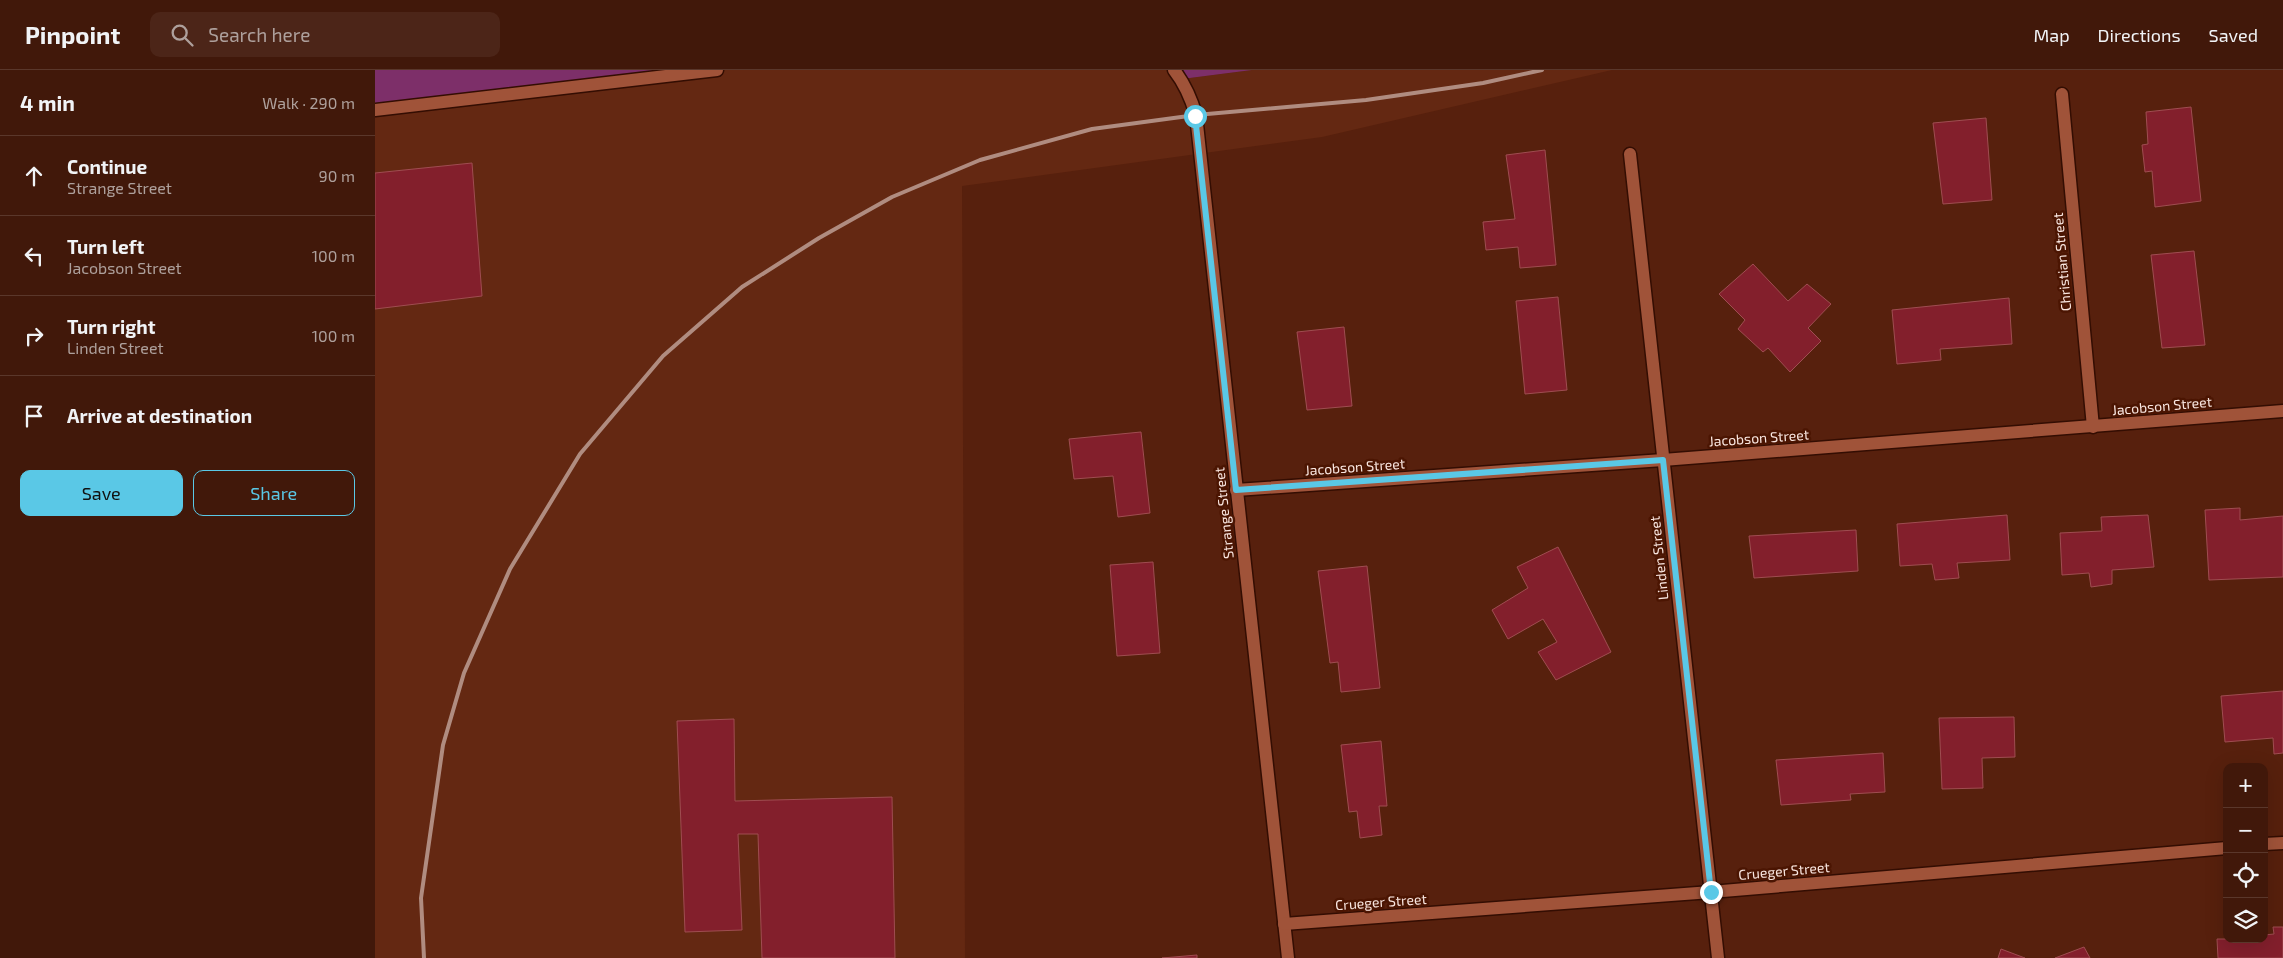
<!DOCTYPE html>
<meta charset="utf-8">
<style>
body{margin:0;font-family:"Exo 2",sans-serif;background:#4c2518;color:#f1f3f6}
.controls{position:absolute;right:15px;bottom:15px;display:grid;overflow:hidden;border-radius:10px;box-shadow:0 5px 20px #0002}
.controls button{width:45px;height:45px;display:grid;place-items:center;padding:0;border:0;border-bottom:1px solid #5a372b;background:#41180a;color:#f1f3f6;font:25px sans-serif}
.stop{position:absolute;width:15px;height:15px;margin:-11px;border:4px solid #5ac8e6;border-radius:50%;background:#fff}
.stop.end{background:#5ac8e6;border-color:#fff;box-shadow:0 1px 5px #0008}
.list{margin:0;padding:0;list-style:none}
h2{display:flex;justify-content:space-between;align-items:center;height:65px;margin:0;padding:0 20px;font-size:21px}
h2 small{font-size:16px;font-weight:400;color:#aea09c}
.list li{display:grid;grid-template-columns:32px 1fr auto;gap:15px;align-items:center;box-sizing:border-box;height:80px;padding:0 20px;border-top:1px solid #5a372b}
.list b{display:block;font-size:19px;white-space:nowrap}
.list p{margin:0;font-size:16px;white-space:nowrap;color:#aea09c}
.list em{font-size:16px;font-style:normal;color:#aea09c}
.actions{display:flex;gap:10px;padding:15px 20px}
.actions a{flex:1;padding:11px 0;border:1px solid #5ac8e6;border-radius:10px;text-align:center;font-size:18px;color:#5ac8e6}
.actions .main{background:#5ac8e6;color:#111}
.icon{flex:none;width:28px;height:28px;fill:none;stroke:currentColor;stroke-width:2;stroke-linecap:round;stroke-linejoin:round}
.map{position:relative;flex:none;width:1908px;height:888px;overflow:hidden}
header{display:flex;align-items:center;gap:30px;box-sizing:border-box;height:70px;padding:0 25px;background:#41180a;border-bottom:1px solid #5a372b}
header strong{font-size:24px}
nav{display:flex;gap:28px;margin-inline-start:auto;font-size:18px}
.search{width:350px;height:45px;background:#4c2518;display:flex;align-items:center;gap:12px;box-sizing:border-box;padding:0 18px;border-radius:10px;color:#aea09c;font-size:19px}
main{display:flex}
aside{flex:1;background:#41180a}
.map>svg:first-child{display:block}
.built{fill:#642812}
.green{fill:#7d2f69}
.building{fill:#831f2c;stroke:#9f4d51}
.lines{fill:none;stroke-linecap:round;stroke-linejoin:round}
.street-casing{stroke:#330d02;stroke-width:15}
.street{stroke:#a05339;stroke-width:12}
.rail{stroke:#b08c80;stroke-width:4}
.route{stroke:#5ac8e6;stroke-width:6}
.labels{text-anchor:middle;stroke-width:5;stroke-linejoin:round;paint-order:stroke}
.street-label{font-size:14px;fill:#f9e6e0;stroke:#4b1502}
</style>
<header>
<strong>Pinpoint</strong>
<div class="search"><svg class="icon" aria-label="search" viewBox="0 0 24 24"><circle cx="10" cy="10" r="6"/><path d="M15 15l6 6"/></svg>Search here</div>
<nav><a>Map</a><a>Directions</a><a>Saved</a></nav>
</header>
<main>
<aside>
<h2>4 min<small>Walk · 290 m</small></h2>
<ul class="list">
<li><svg class="icon" aria-label="ahead" viewBox="0 0 24 24"><path d="M12 20V5M6 11l6-6 6 6"/></svg><div><b>Continue</b><p>Strange Street</p></div><em>90 m</em></li>
<li><svg class="icon" aria-label="left" viewBox="0 0 24 24"><path d="M17 20v-9H6M10 6l-5 5 5 5"/></svg><div><b>Turn left</b><p>Jacobson Street</p></div><em>100 m</em></li>
<li><svg class="icon" aria-label="right" viewBox="0 0 24 24"><path d="M7 20v-9h11M14 6l5 5-5 5"/></svg><div><b>Turn right</b><p>Linden Street</p></div><em>100 m</em></li>
<li><svg class="icon" aria-label="arrive" viewBox="0 0 24 24"><path d="M6 21V4h12l-3 4 3 4H6"/></svg><div><b>Arrive at destination</b></div></li>
</ul>
<div class="actions"><a class="main">Save</a><a>Share</a></div>
</aside>
<div class="map">
<svg width="1908" height="888" viewBox="0 0 1908 888">
<rect width="100%" height="100%" fill="#57200d"/>
<polygon class="built" points="342,0 799,0 807,9 877,0 1237,0 947,67 587,116 590,888 0,888 0,40"/>
<g class="green">
<polygon points="0,0 342,0 0,40"/>
<polygon points="799,0 877,0 807,9"/>
</g>
<g class="building">
<polygon points="1816,37 1826,131 1780,137 1777,101 1770,102 1767,75 1773,74 1771,42"/>
<polygon points="1611,48 1617,130 1568,134 1558,53"/>
<polygon points="1170,80 1181,195 1145,198 1143,177 1111,180 1108,152 1140,149 1131,85"/>
<polygon points="97,93 107,226 0,239 0,103"/>
<polygon points="1819,181 1830,275 1787,278 1776,185"/>
<polygon points="1378,194 1413,231 1432,214 1456,234 1433,258 1446,271 1415,302 1393,278 1388,282 1363,259 1370,250 1344,224"/>
<polygon points="1183,227 1192,320 1150,324 1141,231"/>
<polygon points="1634,228 1637,274 1565,279 1566,290 1522,294 1517,240"/>
<polygon points="969,257 977,336 932,340 922,262"/>
<polygon points="766,362 775,443 743,447 738,406 699,409 694,369"/>
<polygon points="1865,438 1865,450 1908,446 1908,507 1834,510 1830,440"/>
<polygon points="1632,445 1635,490 1582,493 1584,508 1560,510 1557,494 1525,496 1522,454"/>
<polygon points="1773,445 1779,497 1737,500 1737,514 1716,517 1714,503 1687,505 1685,463 1727,461 1726,447"/>
<polygon points="1481,460 1483,501 1379,508 1374,466"/>
<polygon points="1183,477 1236,582 1181,610 1163,582 1182,572 1168,549 1133,569 1117,540 1153,518 1142,497"/>
<polygon points="778,492 785,583 742,586 735,495"/>
<polygon points="992,496 1005,618 966,622 963,592 955,593 943,501"/>
<polygon points="1908,621 1908,683 1899,684 1898,668 1850,672 1846,626"/>
<polygon points="1639,647 1640,687 1607,688 1608,718 1567,719 1564,648"/>
<polygon points="359,649 360,731 517,727 520,888 387,888 383,764 363,764 367,860 310,862 302,651"/>
<polygon points="1006,671 1012,736 1004,736 1007,765 985,768 982,741 974,742 966,675"/>
<polygon points="1508,683 1510,722 1475,724 1476,730 1406,735 1401,690"/>
<polygon points="1898,857 1908,857 1908,888 1843,888 1842,869 1889,869 1889,865 1899,864"/>
<polygon points="1709,877 1715,888 1680,888"/>
<polygon points="1626,879 1650,888 1623,888"/>
<polygon points="822,885 822,888 787,888"/>
</g>
<g class="lines">
<defs>
<g id="street">
<path d="M 799,0 C 810,14 816,28 821,45 L 913,888"/>
<polyline points="1687,24 1718,357"/>
<polyline points="0,40 342,0"/>
<polyline points="1255,84 1343,888"/>
<polyline points="861,420 1288,390 1908,341"/>
<polyline points="1889,774 1908,773"/>
<polyline points="909,854 1336,822 1852,778"/>
</g>
</defs>
<use href="#street" class="street-casing"/>
<use href="#street" class="street"/>
<polyline class="rail" points="49,888 46,828 68,675 89,603 135,499 205,384 288,286 367,217 444,168 517,127 605,90 717,59 821,45 991,30 1108,13 1167,0"/>
</g>
<g class="lines">
<polyline class="route" points="820,46 861,420 1288,390 1336,822"/>
</g>
<g class="labels">
<g class="street-label">
<text transform="translate(1687 192) rotate(-95)" y="5">Christian Street</text>
<text transform="translate(1787 336) rotate(-5)" y="5">Jacobson Street</text>
<text transform="translate(1384 368) rotate(-4)" y="5">Jacobson Street</text>
<text transform="translate(980 397) rotate(-4)" y="5">Jacobson Street</text>
<text transform="translate(849 443) rotate(-96)" y="5">Strange Street</text>
<text transform="translate(1284 488) rotate(-96)" y="5">Linden Street</text>
<text transform="translate(1409 801) rotate(-5)" y="5">Crueger Street</text>
<text transform="translate(1006 832) rotate(-4)" y="5">Crueger Street</text>
</g>
</g>
</svg>
<div class="controls">
<button>+</button>
<button>−</button>
<button><svg class="icon" aria-label="locate" viewBox="0 0 24 24"><circle cx="12" cy="12" r="6"/><path d="M12 2v4M12 18v4M2 12h4M18 12h4"/></svg></button>
<button><svg class="icon" aria-label="layers" viewBox="0 0 24 24"><path d="M12 4l9 5-9 5-9-5zM3 14l9 5 9-5"/></svg></button>
</div>
<div class="stop" style="left:820px;top:46px"></div>
<div class="stop end" style="left:1336px;top:822px"></div>
</div>
</main>
